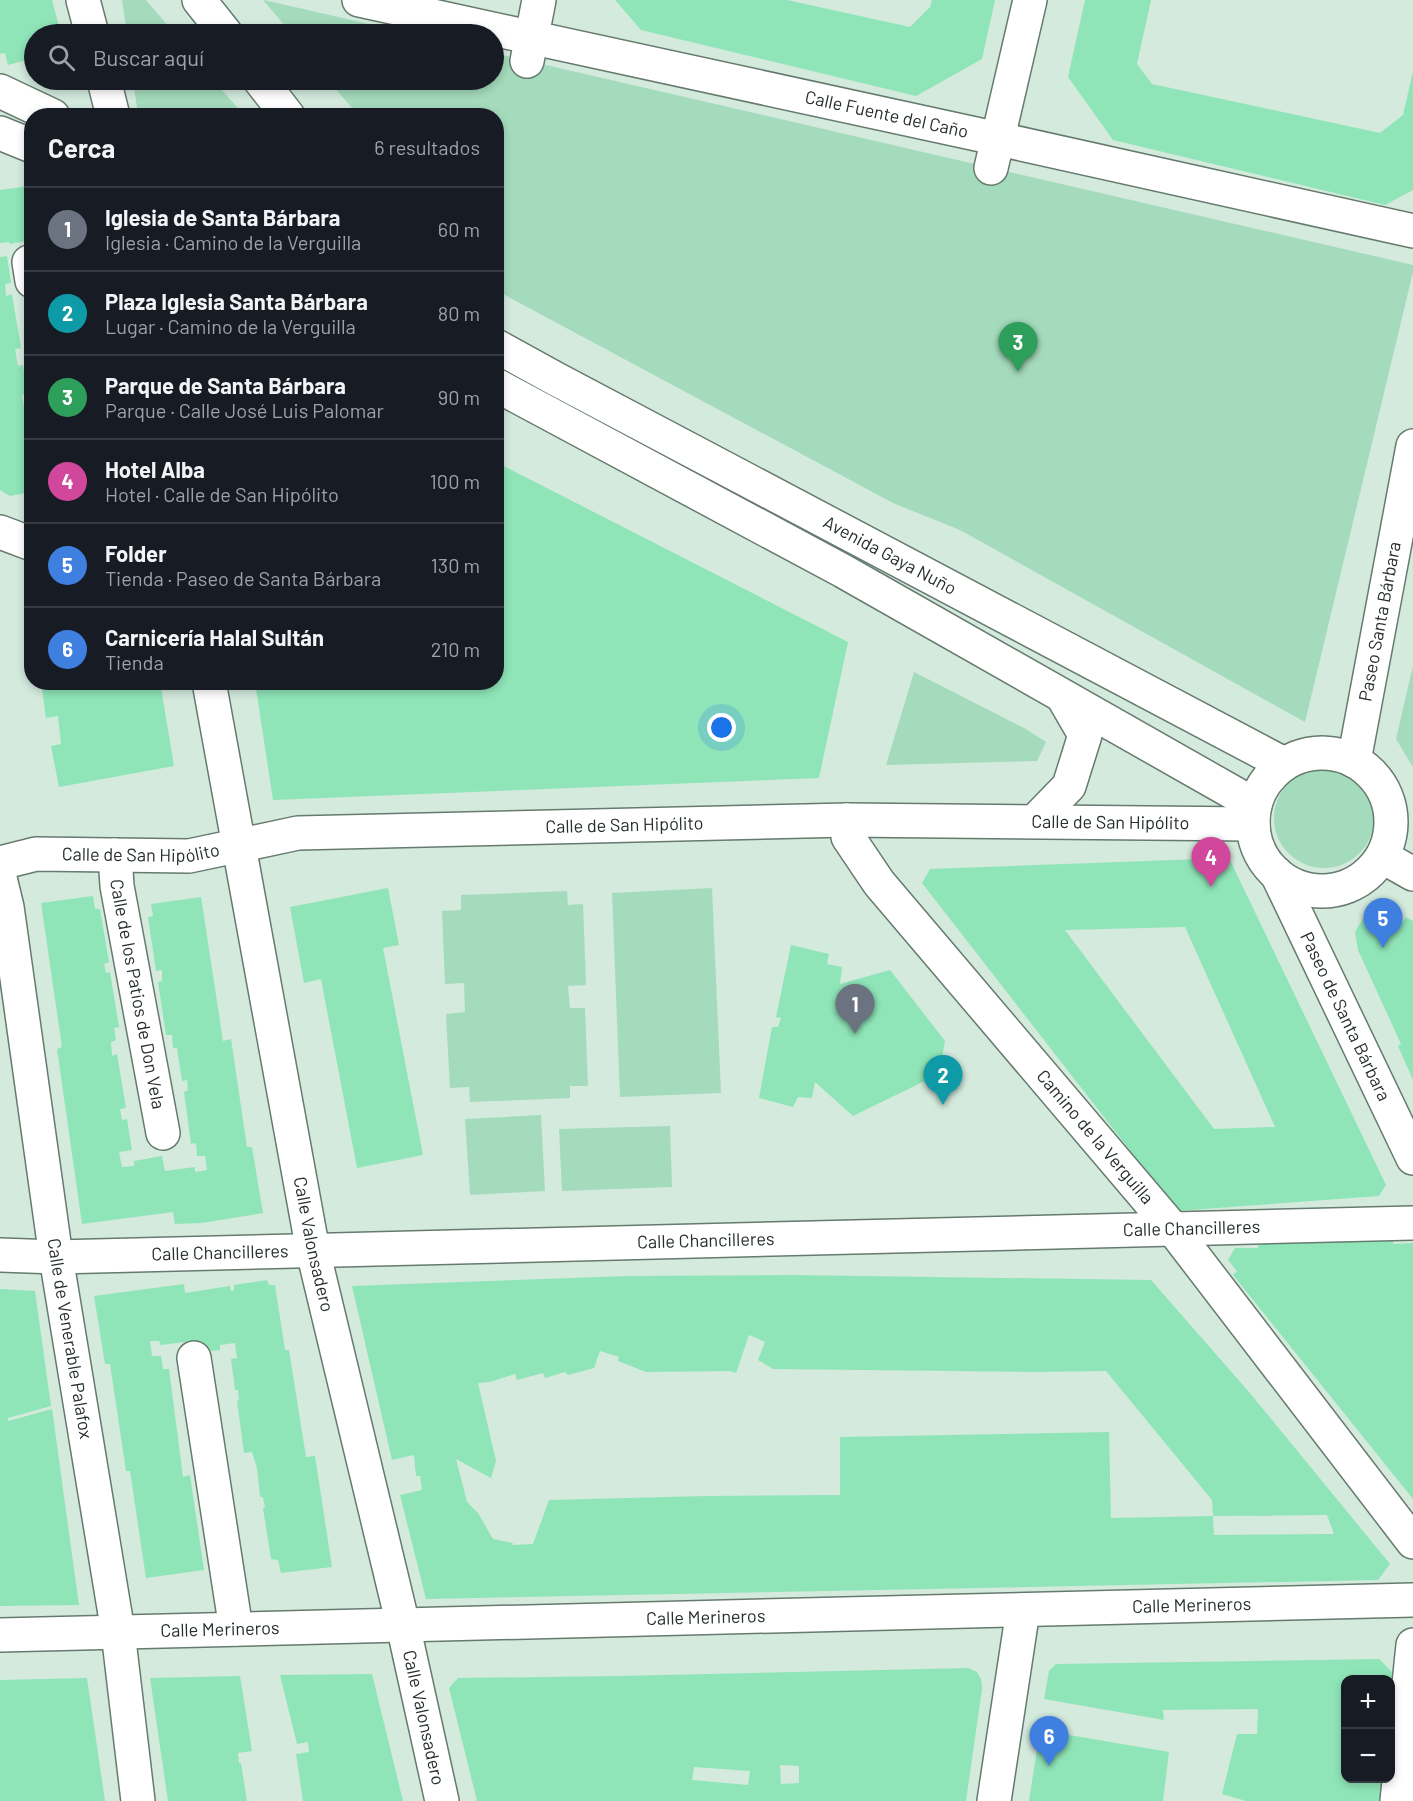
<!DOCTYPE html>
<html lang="es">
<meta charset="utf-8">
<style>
body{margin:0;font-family:Barlow,sans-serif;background:#242831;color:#f1f3f6}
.controls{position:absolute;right:18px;bottom:18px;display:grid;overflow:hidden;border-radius:12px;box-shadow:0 3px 9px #0003}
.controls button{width:54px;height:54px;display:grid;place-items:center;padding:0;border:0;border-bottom:2px solid #363941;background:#171b24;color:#f1f3f6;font:30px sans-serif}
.you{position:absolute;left:722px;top:728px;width:21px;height:21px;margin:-15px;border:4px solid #fff;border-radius:50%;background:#1a73e8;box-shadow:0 0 0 9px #1a73e833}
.badge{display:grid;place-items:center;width:39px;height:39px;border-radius:50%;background:#99b2a7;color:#fff;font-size:20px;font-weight:700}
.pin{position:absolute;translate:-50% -50px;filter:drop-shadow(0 2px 3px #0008)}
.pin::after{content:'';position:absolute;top:32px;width:21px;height:18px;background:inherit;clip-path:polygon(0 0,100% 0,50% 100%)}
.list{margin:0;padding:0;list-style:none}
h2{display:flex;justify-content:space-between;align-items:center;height:78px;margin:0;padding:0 24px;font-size:26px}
h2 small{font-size:20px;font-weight:400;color:#9ea1a6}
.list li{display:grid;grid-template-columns:39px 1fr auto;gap:18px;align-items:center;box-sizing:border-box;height:84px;padding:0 24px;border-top:2px solid #363941}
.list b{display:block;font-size:22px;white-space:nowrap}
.list p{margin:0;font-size:20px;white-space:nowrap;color:#9ea1a6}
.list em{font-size:20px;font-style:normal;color:#9ea1a6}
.icon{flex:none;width:33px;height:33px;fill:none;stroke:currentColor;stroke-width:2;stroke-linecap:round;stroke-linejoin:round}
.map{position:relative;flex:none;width:1413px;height:1801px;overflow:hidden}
.search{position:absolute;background:#171b24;box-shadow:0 3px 9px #0003;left:24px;top:24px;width:480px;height:66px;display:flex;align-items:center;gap:15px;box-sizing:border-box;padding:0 21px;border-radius:33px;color:#9ea1a6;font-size:22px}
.panel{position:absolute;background:#171b24;box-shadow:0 3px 9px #0003;left:24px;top:108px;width:480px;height:582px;border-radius:24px}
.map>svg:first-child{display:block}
.green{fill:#a4dbbc}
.building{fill:#8fe5b8;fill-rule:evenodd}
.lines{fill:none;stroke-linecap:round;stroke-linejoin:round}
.minor-casing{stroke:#667a6e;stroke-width:36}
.minor{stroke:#fff;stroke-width:33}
.labels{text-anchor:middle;stroke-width:4.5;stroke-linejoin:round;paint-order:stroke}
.street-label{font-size:18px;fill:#262f2a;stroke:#fff}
</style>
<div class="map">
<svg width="1413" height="1801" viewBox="0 0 1413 1801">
<rect width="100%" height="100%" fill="#d3eadd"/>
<g class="green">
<polygon points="122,0 146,0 175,34 127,34"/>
<polygon points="263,0 264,0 413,34 292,34"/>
<polygon points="494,53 1413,265 1413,272 1305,722 960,530 893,503 501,293 496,287 496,116 358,115 328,80 494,80"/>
<polygon points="133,80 213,80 244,115 138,115"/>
<polygon points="1413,666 1413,767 1396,739"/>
<polygon points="914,672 1026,729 1046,742 1037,761 886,765"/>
<circle cx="1324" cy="818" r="50"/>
<polygon points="712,888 721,1093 620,1097 612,893"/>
<polygon points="567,891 568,905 583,904 586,985 568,986 570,1008 585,1008 588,1086 570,1086 570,1098 470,1102 469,1087 450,1088 446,1014 465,1012 464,983 445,984 442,911 461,910 461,895"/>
<polygon points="541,1115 545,1191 470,1195 465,1119"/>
<polygon points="670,1126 672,1187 562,1191 559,1129"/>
</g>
<g class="building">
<polygon points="0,0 52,0 61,34 34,34 34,58 8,65 5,53 0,54"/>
<polygon points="615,0 787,0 910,27 930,7 932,0 995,0 982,59 916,96 641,30"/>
<polygon points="1085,0 1151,0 1137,64 1152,84 1380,133 1403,115 1413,71 1413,190 1385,205 1113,140 1068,77"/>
<polygon points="29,186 32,202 32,240 10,244 9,242 0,243 0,190"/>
<polygon points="7,256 11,283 5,284 6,296 12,294 21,348 15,349 18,366 23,365 27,394 22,395 24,407 29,407 32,423 32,492 10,496 0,490 0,257"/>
<polygon points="496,462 848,642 819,778 273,800 255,682 496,682"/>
<polygon points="24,618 32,620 32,638 26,635"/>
<polygon points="41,682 160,682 174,766 59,787 51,746 61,744 58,716 46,718"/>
<path d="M 1229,858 L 1386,1185 L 1379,1196 L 1177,1211 L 922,883 L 930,869 ZM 1185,927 L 1275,1127 L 1214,1129 L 1065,930 Z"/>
<polygon points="388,888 399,945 383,948 423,1155 357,1168 321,979 304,983 290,907"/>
<polygon points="93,896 95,909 100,909 109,962 104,964 106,973 110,972 119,1027 114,1028 116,1040 111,1042 112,1056 117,1054 126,1108 120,1109 122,1120 127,1119 132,1150 119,1152 122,1167 134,1166 134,1161 162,1156 165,1171 195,1167 195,1172 207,1170 205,1156 197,1156 196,1143 191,1144 184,1092 188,1090 187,1080 182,1081 177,1048 173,1048 172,1035 166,1035 158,982 162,981 162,970 156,971 148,917 153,916 151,904 201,897 223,1041 231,1039 247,1147 252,1147 263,1213 202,1223 175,1224 173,1212 82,1224 57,1049 62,1047 41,903"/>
<polygon points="1371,905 1402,923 1406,917 1413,921 1413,1080 1398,1046 1401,1044 1358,950 1355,932"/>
<polygon points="791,945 829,954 827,964 842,967 840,984 890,970 945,1041 939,1074 853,1116 815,1082 812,1098 798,1097 793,1107 759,1098 772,1027 778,1027 781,1018 776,1017"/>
<polygon points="1393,1238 1393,1244 1413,1243 1413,1499 1233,1275 1237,1271 1228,1260 1235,1248 1258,1248 1259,1242"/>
<path d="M 793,1275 L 1151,1280 L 1249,1392 L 1390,1564 L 1378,1580 L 426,1599 L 400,1495 L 422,1490 L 420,1476 L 416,1476 L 414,1455 L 392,1460 L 352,1286 L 627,1276 ZM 749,1335 L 765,1342 L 758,1360 L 773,1369 L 1034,1372 L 1106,1371 L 1212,1500 L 1213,1516 L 1327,1515 L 1334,1534 L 1214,1535 L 1213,1516 L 1111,1518 L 1109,1432 L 840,1437 L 840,1495 L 706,1496 L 549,1500 L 533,1544 L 512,1545 L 513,1543 L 493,1539 L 478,1513 L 467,1502 L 456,1459 L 491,1478 L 496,1461 L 478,1383 L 490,1382 L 515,1374 L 517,1380 L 543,1373 L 545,1378 L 565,1372 L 568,1375 L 594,1368 L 600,1351 L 619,1357 L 618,1361 L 646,1372 L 730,1371 L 736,1373 Z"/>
<polygon points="267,1280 269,1285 275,1285 285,1350 289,1350 306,1457 315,1456 332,1567 281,1573 278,1560 271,1559 263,1508 265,1508 263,1497 260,1497 257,1468 252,1452 244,1453 237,1401 239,1400 238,1390 235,1390 231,1359 237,1358 235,1343 220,1345 220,1350 194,1353 192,1341 161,1345 159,1341 150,1341 152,1356 161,1356 163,1369 169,1369 183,1477 190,1475 204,1570 146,1578 130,1471 126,1471 110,1364 105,1364 94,1296 184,1284 185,1293 230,1286 231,1291 234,1290 234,1285"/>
<polygon points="0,1289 35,1291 51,1406 8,1418 8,1421 52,1409 79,1605 0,1606"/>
<polygon points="1379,1659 1396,1676 1390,1708 1390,1680 1346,1680 1346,1779 1383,1779 1380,1801 1246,1801 1222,1794 1237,1734 1257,1734 1258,1709 1163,1710 1164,1720 1044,1699 1049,1671 1056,1664"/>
<path d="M 968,1668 L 977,1672 L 981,1679 L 982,1689 L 966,1801 L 477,1801 L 449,1688 L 458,1678 L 619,1676 ZM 780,1765 L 799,1766 L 799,1783 L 781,1784 ZM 694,1767 L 750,1771 L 748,1785 L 692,1780 Z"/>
<polygon points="372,1674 403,1801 303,1801 296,1754 309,1752 308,1742 297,1744 280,1675"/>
<polygon points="240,1676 252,1751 238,1753 239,1763 241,1763 247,1801 168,1801 150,1678"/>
<polygon points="87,1678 105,1801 0,1801 0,1680"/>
<polygon points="1040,1730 1169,1752 1163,1801 1029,1801"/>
</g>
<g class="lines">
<defs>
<g id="minor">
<polyline points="83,0 92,34"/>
<polyline points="199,0 226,34"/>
<path id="s1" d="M 359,0 L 999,139 L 1413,231"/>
<polyline points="527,61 539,0"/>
<polyline points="104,80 113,116"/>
<polyline points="260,80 288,116"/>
<polyline points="0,91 53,116"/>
<polyline points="0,133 32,146"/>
<polyline points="991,168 1030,0"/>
<polyline points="29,262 32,281"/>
<path id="s2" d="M 496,346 L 556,379 L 1284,764"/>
<polyline points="496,385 843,571 1255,805"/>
<polyline points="0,532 32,544"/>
<path id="s3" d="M 209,682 L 313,1251 L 403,1625 L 442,1801"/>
<circle cx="1322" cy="822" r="69"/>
<path id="s4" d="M 1354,761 L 1413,446"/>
<path id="s5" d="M 847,820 L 848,837 L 879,883 L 1173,1229 L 1413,1542"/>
<polyline points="1035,821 1069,786 1085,735 1063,697"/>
<path id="s6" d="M 115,855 L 117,886 L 163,1133"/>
<polyline points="1383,857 1413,874"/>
<path id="s7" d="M 0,863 L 36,854 L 189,856 L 298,833 L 847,820 L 1253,824"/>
<path id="s8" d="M 1277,874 L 1413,1158"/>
<path id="s9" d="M 0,878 L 7,907 L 56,1257 L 118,1632 L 138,1801"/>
<path id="s10" d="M 0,1255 L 56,1257 L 1413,1223"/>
<polyline points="194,1358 236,1629"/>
<path id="s11" d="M 0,1635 L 1413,1600"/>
<polyline points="994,1801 1023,1610"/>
<polyline points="1397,1801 1413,1645"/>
</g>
</defs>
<use href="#minor" class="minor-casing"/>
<use href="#minor" class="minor"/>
</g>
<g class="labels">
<g class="street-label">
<text dy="6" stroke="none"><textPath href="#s1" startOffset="540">Calle Fuente del Caño</textPath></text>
<text dy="6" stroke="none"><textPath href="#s2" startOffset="446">Avenida Gaya Nuño</textPath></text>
<text dy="6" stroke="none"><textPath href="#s4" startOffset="142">Paseo Santa Bárbara</textPath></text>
<text dy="6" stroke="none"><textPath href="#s7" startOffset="1114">Calle de San Hipólito</textPath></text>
<text dy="6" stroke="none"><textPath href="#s7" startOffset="628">Calle de San Hipólito</textPath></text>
<text dy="6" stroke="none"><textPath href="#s7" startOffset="142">Calle de San Hipólito</textPath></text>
<text dy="6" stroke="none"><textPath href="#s6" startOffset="141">Calle de los Patios de Don Vela</textPath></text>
<text dy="6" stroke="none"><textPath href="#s8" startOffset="158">Paseo de Santa Bárbara</textPath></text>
<text dy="6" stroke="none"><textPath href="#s5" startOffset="406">Camino de la Verguilla</textPath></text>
<text dy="6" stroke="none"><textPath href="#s10" startOffset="1192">Calle Chancilleres</textPath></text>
<text dy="6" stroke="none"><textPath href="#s10" startOffset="706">Calle Chancilleres</textPath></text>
<text dy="6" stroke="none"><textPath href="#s3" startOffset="572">Calle Valonsadero</textPath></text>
<text dy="6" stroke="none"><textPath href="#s10" startOffset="220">Calle Chancilleres</textPath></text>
<text dy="6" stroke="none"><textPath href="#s9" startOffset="466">Calle de Venerable Palafox</textPath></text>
<text dy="6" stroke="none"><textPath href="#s11" startOffset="1192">Calle Merineros</textPath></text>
<text dy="6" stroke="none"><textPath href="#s11" startOffset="706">Calle Merineros</textPath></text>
<text dy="6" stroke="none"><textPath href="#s11" startOffset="220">Calle Merineros</textPath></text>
<text dy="6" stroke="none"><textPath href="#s3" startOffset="1058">Calle Valonsadero</textPath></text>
</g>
</g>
</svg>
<div class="controls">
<button>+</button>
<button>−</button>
</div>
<div class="you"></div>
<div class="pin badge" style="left:855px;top:1034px;background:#6b7280">1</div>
<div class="pin badge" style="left:943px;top:1105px;background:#0f9aa8">2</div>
<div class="pin badge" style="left:1018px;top:372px;background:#2e9e5b">3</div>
<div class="pin badge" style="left:1211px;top:887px;background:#d1479c">4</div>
<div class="pin badge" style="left:1383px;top:948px;background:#3f7fe0">5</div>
<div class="pin badge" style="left:1049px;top:1766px;background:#3f7fe0">6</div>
<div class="search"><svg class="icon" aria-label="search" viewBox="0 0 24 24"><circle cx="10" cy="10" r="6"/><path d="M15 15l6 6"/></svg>Buscar aquí</div>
<section class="panel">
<h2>Cerca<small>6 resultados</small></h2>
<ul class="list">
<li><span class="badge" style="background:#6b7280">1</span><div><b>Iglesia de Santa Bárbara</b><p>Iglesia · Camino de la Verguilla</p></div><em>60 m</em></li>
<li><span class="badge" style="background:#0f9aa8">2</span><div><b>Plaza Iglesia Santa Bárbara</b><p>Lugar · Camino de la Verguilla</p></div><em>80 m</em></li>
<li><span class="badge" style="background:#2e9e5b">3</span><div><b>Parque de Santa Bárbara</b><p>Parque · Calle José Luis Palomar</p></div><em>90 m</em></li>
<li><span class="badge" style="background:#d1479c">4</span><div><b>Hotel Alba</b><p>Hotel · Calle de San Hipólito</p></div><em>100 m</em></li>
<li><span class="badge" style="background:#3f7fe0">5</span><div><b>Folder</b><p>Tienda · Paseo de Santa Bárbara</p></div><em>130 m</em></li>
<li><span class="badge" style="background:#3f7fe0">6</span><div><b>Carnicería Halal Sultán</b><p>Tienda</p></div><em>210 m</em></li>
</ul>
</section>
</div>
